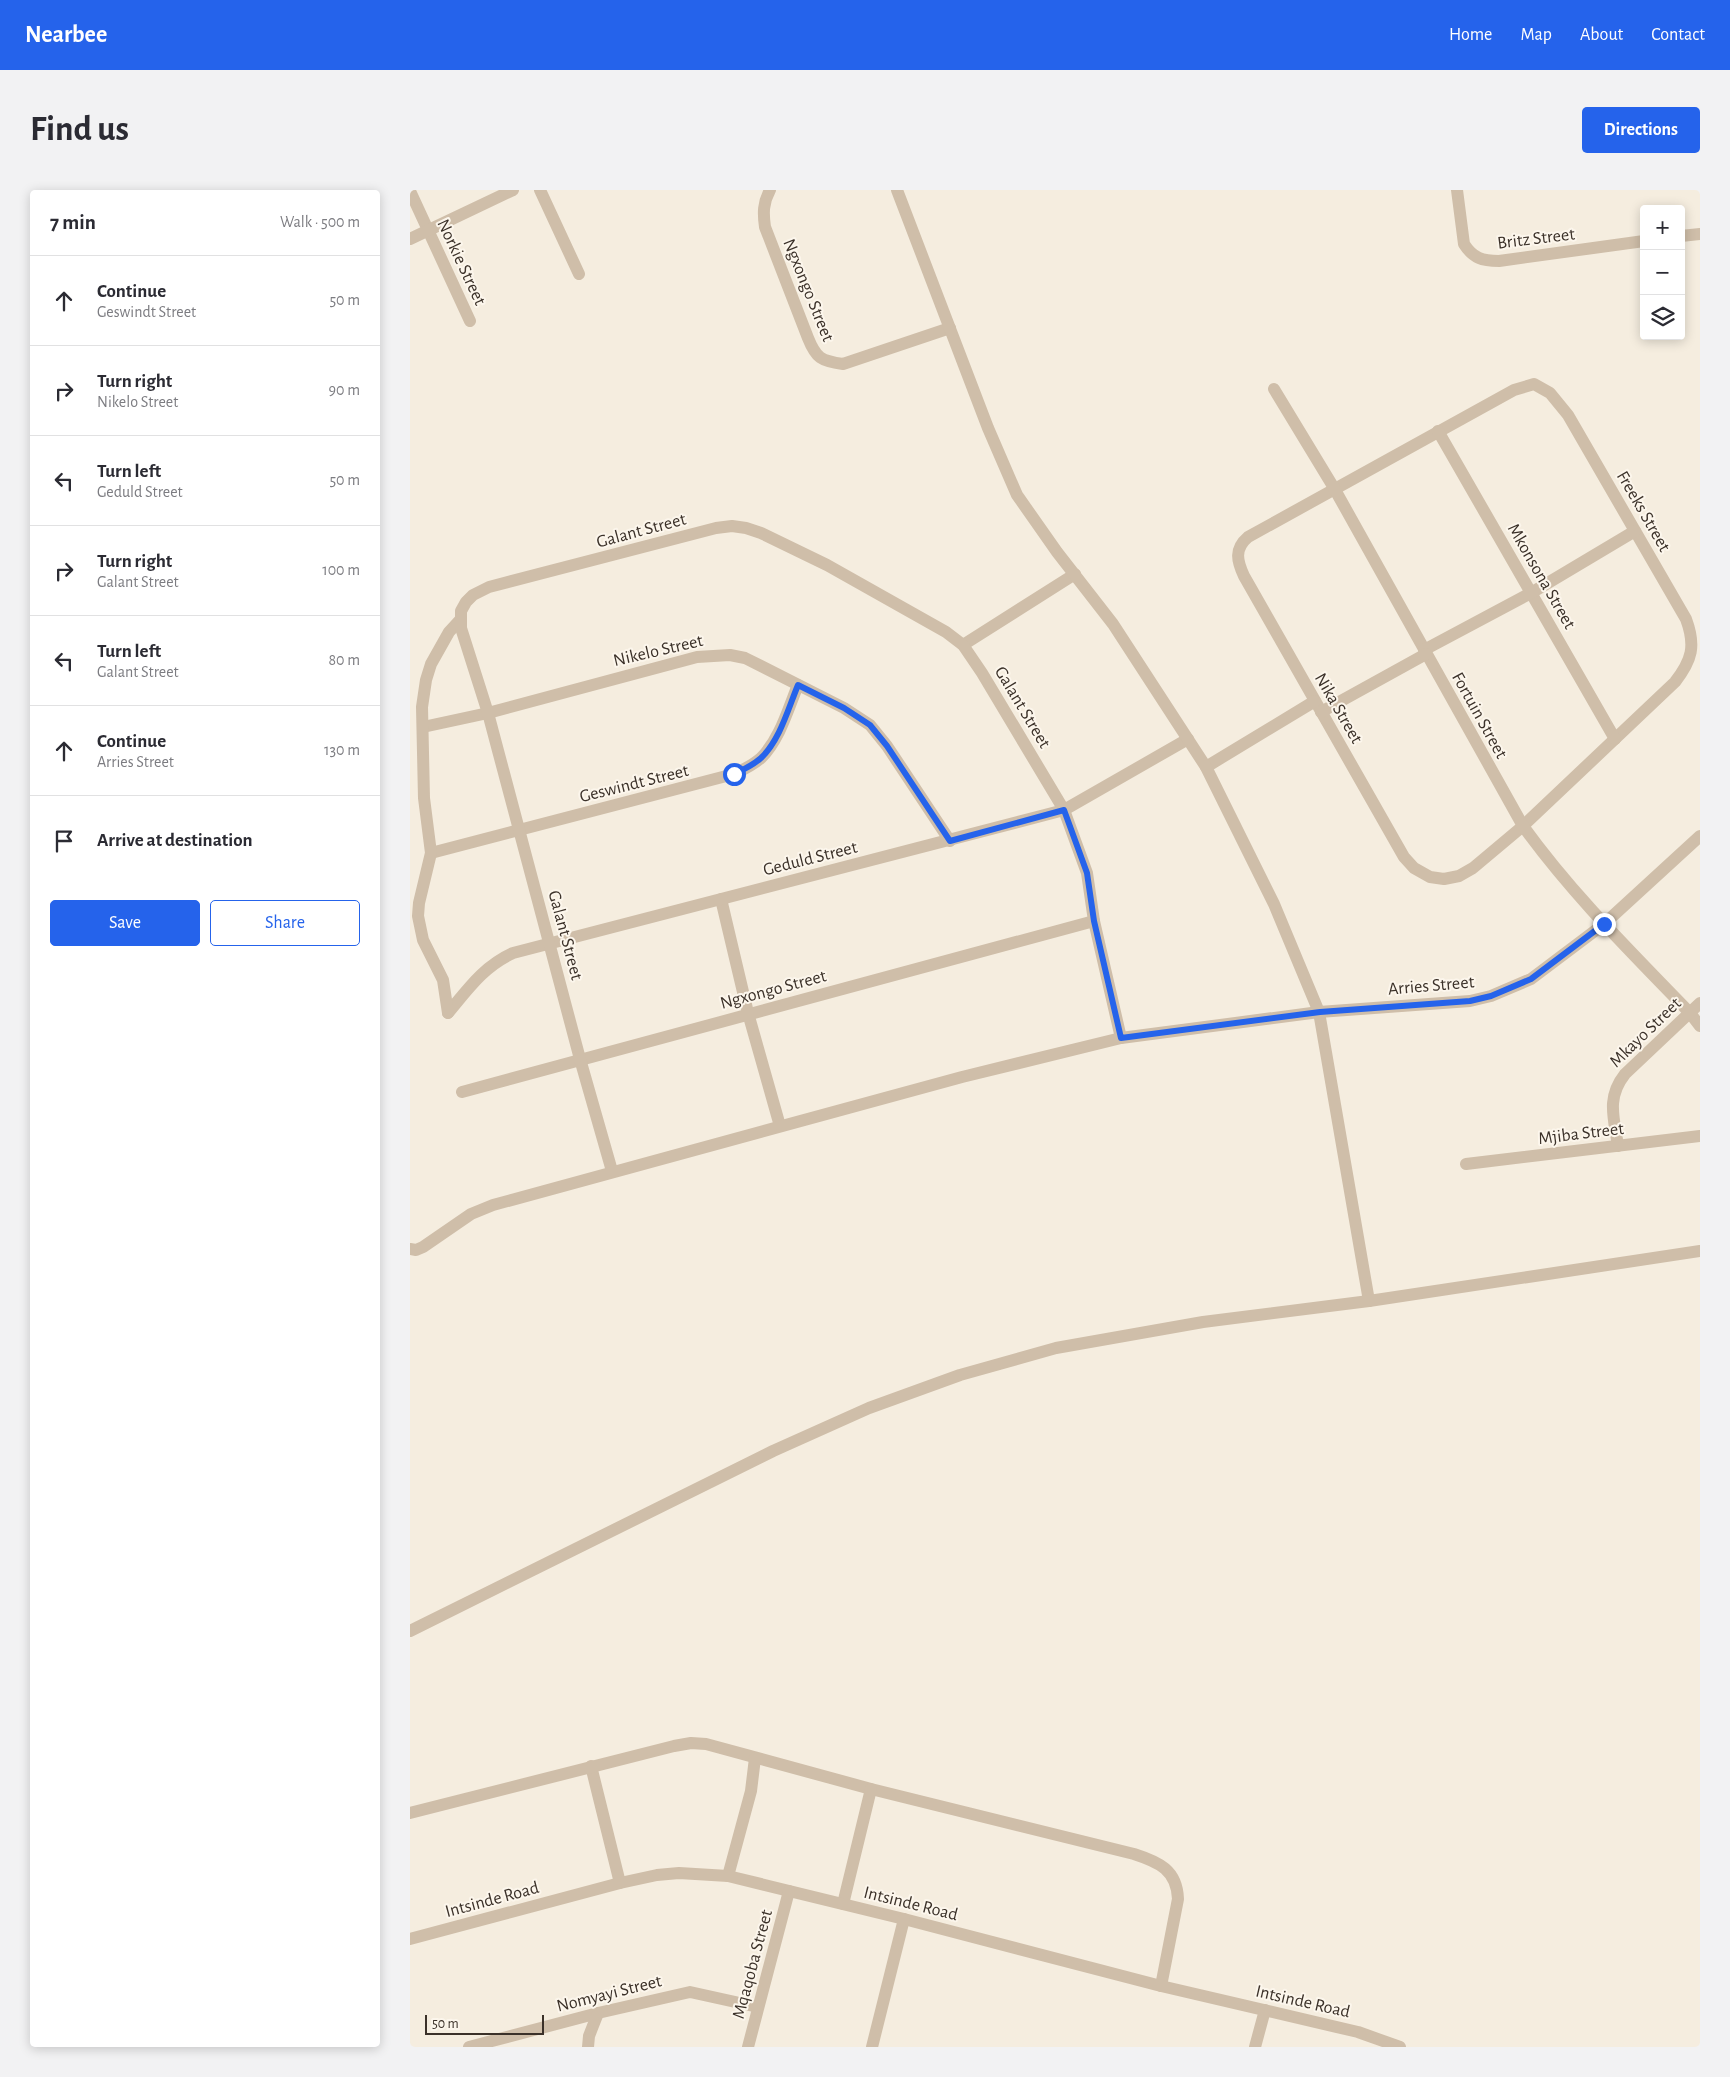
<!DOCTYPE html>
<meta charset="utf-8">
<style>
body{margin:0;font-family:"Alegreya Sans",sans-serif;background:#f2f2f3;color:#2b2b33}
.controls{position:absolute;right:15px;top:15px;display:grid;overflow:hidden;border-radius:5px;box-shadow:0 2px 12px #0003}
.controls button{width:45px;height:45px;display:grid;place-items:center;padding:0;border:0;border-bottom:1px solid #e1e1e2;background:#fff;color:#2b2b33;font:25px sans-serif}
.scale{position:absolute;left:15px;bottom:12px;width:119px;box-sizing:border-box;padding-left:5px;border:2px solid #3b3129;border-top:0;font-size:14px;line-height:18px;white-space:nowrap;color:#3b3129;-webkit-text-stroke:4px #fcf6ec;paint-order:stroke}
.stop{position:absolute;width:15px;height:15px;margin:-11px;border:4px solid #2563eb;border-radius:50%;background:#fff}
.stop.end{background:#2563eb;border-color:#fff;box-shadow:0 1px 5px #0008}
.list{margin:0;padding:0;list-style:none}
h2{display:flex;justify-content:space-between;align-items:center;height:65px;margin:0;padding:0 20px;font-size:21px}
h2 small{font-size:16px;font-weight:400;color:#7c7c81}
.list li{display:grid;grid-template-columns:32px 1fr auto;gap:15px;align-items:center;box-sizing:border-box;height:90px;padding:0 20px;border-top:1px solid #e1e1e2}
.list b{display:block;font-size:19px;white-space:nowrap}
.list p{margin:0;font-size:16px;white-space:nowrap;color:#7c7c81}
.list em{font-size:16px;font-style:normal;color:#7c7c81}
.actions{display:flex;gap:10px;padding:15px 20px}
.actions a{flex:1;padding:11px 0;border:1px solid #2563eb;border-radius:5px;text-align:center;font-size:18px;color:#2563eb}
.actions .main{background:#2563eb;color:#fff}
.icon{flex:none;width:28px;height:28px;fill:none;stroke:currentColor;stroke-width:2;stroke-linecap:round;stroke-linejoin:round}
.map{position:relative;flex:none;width:1290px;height:1857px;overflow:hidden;border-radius:5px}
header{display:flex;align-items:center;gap:30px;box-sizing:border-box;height:70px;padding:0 25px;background:#2563eb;color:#fff}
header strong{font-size:24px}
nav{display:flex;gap:28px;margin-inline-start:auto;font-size:18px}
.intro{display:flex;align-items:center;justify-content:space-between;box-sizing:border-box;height:120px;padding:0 30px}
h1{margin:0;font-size:35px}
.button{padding:12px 22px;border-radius:5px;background:#2563eb;color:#fff;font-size:18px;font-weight:700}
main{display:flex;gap:30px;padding:0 30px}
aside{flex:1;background:#fff;border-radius:5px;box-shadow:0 2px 12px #0003}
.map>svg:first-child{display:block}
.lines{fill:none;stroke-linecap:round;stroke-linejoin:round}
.minor{stroke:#cfbea9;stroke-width:12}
.tertiary{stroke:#cfbea9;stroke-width:12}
.route{stroke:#2563eb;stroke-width:6}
.labels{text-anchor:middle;stroke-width:4;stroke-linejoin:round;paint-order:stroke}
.street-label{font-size:18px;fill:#3b3129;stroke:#fcf6ec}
</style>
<header>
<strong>Nearbee</strong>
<nav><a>Home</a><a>Map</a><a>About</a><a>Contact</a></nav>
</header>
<div class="intro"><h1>Find us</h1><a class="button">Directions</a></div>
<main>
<aside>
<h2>7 min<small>Walk · 500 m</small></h2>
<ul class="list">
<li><svg class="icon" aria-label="ahead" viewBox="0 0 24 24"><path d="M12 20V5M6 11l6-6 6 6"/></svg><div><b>Continue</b><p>Geswindt Street</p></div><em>50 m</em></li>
<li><svg class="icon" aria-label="right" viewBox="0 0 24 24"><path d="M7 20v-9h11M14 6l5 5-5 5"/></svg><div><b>Turn right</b><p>Nikelo Street</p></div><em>90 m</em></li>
<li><svg class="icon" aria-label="left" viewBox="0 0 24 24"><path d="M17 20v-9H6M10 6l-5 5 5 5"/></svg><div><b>Turn left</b><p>Geduld Street</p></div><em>50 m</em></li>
<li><svg class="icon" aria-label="right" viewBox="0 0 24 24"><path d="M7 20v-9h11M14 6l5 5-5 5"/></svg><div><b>Turn right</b><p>Galant Street</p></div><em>100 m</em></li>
<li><svg class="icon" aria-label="left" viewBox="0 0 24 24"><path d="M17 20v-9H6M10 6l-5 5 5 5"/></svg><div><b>Turn left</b><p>Galant Street</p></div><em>80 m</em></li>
<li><svg class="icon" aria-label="ahead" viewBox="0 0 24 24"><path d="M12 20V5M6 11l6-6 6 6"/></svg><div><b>Continue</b><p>Arries Street</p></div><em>130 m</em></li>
<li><svg class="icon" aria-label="arrive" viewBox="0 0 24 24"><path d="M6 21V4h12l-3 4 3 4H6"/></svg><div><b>Arrive at destination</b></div></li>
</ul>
<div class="actions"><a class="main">Save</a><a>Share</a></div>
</aside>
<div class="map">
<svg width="1290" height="1857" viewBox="0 0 1290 1857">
<rect width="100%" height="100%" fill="#f5eddf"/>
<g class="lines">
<g class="minor">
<polyline points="130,0 169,84"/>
<path d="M 360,0 C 353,13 353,23 355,37 L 398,148 C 406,168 411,171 433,174 L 540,138"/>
<path d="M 1047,0 L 1054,54 C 1063,68 1072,71 1089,71 L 1234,51"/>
<polyline points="0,1 60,131"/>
<polyline points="1271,46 1290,44"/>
<polyline points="0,49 103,0"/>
<path d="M 1124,194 L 1140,203 L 1158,225 L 1276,429 C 1286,456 1282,470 1265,492 L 1113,636 L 1063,678 L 1049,686 L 1034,689 L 1020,687 L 1004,678 L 994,667 L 834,386 C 827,371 824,359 838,347 L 1104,200 Z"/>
<path d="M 864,199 L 924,298 L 1113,636 C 1162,704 1222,763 1280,823 L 1290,836"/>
<polyline points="1028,241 1205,549"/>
<polyline points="553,455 665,384"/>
<polyline points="1014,460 1121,403 1225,341"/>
<polyline points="911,522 1016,464"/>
<polyline points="13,537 78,523 287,467 320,465 335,468 434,518 460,535 477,556 540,651"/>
<polyline points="796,577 905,511"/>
<path d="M 21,663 L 324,584 C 333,580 343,575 351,568 C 370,549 378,519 388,495"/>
<polyline points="311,709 338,823 370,936"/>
<path d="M 38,823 C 58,799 74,776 103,763 L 654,620 L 778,549"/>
<polyline points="38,823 33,790 13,750 8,726 9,713 21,663 14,608 12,517 16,490 21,474 39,442 50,430"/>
<polyline points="52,902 684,731"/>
<path d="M 1208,956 C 1204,928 1196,908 1215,884 L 1290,813"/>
<polyline points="1056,974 1290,946"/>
<polyline points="202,981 170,869 78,523 51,438 51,421 56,412 63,405 79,397 306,338 322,336 336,338 351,343 417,375 536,442 553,455 572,483 654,620 677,683 684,731 711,848"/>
<polyline points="0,1059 6,1060 13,1057 61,1024 83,1015 552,887 711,848 909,822 1060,811 1081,806 1121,789 1194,734 1290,646"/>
<polyline points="181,1576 210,1693"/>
<path d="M 0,1623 L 264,1556 L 281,1553 L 296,1554 L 461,1599 L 724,1664 C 749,1672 767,1680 768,1709 L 751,1796"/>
<polyline points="318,1686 341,1601 345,1568"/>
<polyline points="433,1714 461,1599"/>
<polyline points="0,1749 210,1693 247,1685 269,1683 318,1686 494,1729 751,1796 948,1842 990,1857"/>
<polyline points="59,1857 188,1823 280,1802 348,1817"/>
<polyline points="178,1857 179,1846 188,1823"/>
<polyline points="338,1857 379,1701"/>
<polyline points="462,1857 494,1729"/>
<polyline points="845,1857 855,1820"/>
</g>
<g class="tertiary">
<polyline points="487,0 578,238 607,305 647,362 703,434 796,577 864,714 909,822 959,1111"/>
<polyline points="0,1441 363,1261 459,1218 550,1185 646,1158 793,1132 959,1111 1290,1061"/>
</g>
</g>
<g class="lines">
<path class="route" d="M 324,584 C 333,580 343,575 351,568 C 370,550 378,519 388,495 L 434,518 L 460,535 L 477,556 L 540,651 L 654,620 L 677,683 L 684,731 L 711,848 L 910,822 L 1060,811 L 1081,806 L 1121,789 L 1194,734"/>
</g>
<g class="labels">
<g class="street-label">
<text transform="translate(1126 48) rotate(-7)" y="6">Britz Street</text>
<text transform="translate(52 72) rotate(65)" y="6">Norkie Street</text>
<text transform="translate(399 100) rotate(68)" y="6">Ngxongo Street</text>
<text transform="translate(1234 321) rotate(60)" y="6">Freeks Street</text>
<text transform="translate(231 340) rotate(-15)" y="6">Galant Street</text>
<text transform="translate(1132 386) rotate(60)" y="6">Mkonsona Street</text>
<text transform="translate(248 460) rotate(-13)" y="6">Nikelo Street</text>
<text transform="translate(613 517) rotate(59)" y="6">Galant Street</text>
<text transform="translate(929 518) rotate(60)" y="6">Nika Street</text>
<text transform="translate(1070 525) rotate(61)" y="6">Fortuin Street</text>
<text transform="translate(224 593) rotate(-14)" y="6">Geswindt Street</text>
<text transform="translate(400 668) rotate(-14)" y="6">Geduld Street</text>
<text transform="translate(156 745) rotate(75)" y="6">Galant Street</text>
<text transform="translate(1021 795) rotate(-5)" y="6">Arries Street</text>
<text transform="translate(363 799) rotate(-15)" y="6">Ngxongo Street</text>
<text transform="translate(1235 842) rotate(-44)" y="6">Mkayo Street</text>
<text transform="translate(1171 943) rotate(-7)" y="6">Mjiba Street</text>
<text transform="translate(82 1709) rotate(-15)" y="6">Intsinde Road</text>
<text transform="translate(501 1713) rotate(14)" y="6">Intsinde Road</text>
<text transform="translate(342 1774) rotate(-75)" y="6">Mqaqoba Street</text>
<text transform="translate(199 1803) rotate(-14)" y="6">Nomyayi Street</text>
<text transform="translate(893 1811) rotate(13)" y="6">Intsinde Road</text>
</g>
</g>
</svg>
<div class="controls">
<button>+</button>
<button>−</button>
<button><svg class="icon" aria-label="layers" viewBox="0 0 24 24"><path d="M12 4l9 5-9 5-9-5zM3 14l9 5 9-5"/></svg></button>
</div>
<div class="scale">50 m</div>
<div class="stop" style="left:324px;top:584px"></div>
<div class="stop end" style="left:1194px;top:734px"></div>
</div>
</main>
